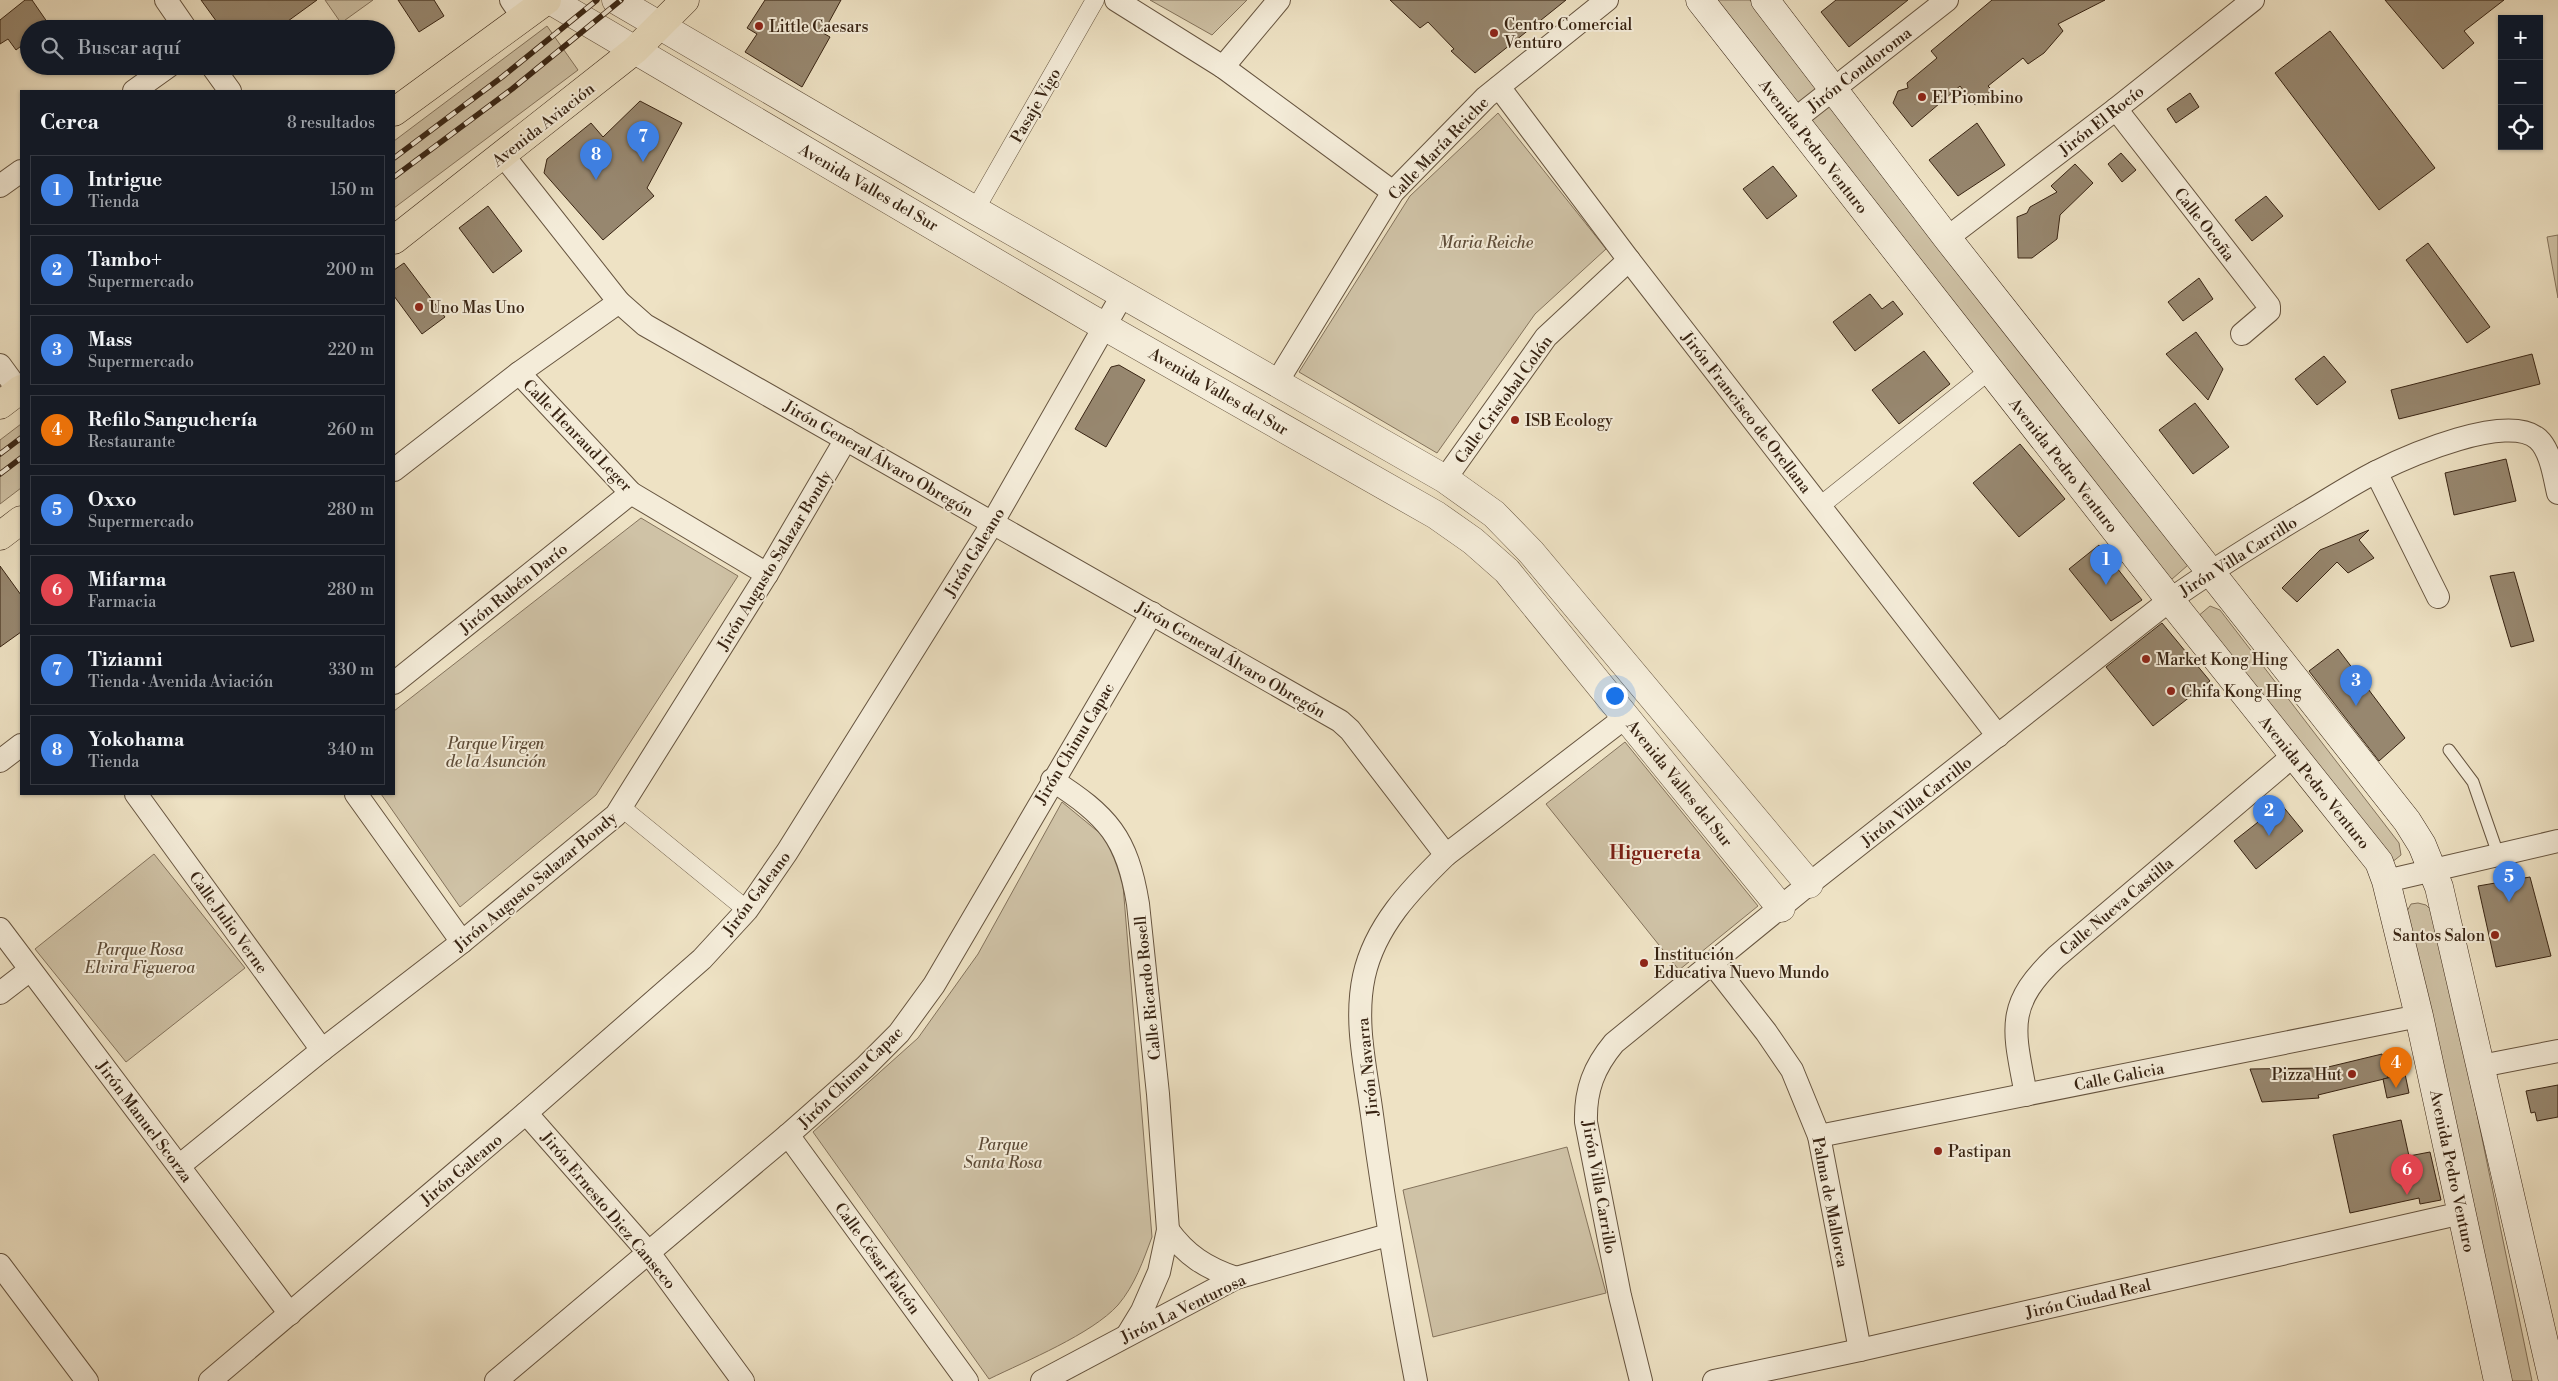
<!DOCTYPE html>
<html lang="es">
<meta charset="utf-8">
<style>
body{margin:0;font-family:"Libre Bodoni",serif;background:#20242c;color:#f1f3f6}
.controls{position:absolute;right:15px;top:15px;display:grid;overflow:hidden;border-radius:0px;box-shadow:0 1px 4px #0004}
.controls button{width:45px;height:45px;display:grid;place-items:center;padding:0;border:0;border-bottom:1px solid #363941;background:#171b24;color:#f1f3f6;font:25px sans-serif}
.you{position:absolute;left:1614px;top:695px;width:18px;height:18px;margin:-12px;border:4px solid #fff;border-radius:50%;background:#1a73e8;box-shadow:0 0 0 8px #1a73e833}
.badge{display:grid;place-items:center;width:32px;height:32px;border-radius:50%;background:#d93025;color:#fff;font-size:16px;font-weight:700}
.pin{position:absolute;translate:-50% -41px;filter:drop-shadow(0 1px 2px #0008)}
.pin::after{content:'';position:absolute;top:26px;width:18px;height:15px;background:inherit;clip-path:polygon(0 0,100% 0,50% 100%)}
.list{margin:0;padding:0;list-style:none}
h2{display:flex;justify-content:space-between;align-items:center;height:65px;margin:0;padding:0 20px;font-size:21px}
h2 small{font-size:16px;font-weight:400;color:#9ea1a6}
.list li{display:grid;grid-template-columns:32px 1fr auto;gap:15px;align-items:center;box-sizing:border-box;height:70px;margin:0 10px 10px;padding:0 10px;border:1px solid #363941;border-radius:0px}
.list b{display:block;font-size:19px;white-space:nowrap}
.list p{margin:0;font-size:16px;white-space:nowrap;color:#9ea1a6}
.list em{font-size:16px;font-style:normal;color:#9ea1a6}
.icon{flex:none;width:28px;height:28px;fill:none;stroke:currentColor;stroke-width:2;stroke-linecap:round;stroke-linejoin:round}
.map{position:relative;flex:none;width:2558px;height:1381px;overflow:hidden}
.search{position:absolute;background:#171b24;box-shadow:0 1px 4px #0004;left:20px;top:20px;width:375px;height:55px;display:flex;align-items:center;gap:12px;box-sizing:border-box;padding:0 18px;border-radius:28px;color:#9ea1a6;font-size:19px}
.panel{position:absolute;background:#171b24;box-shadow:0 1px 4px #0004;left:20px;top:90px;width:375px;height:705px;border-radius:0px}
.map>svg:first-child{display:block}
.green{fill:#cfc2a6;stroke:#84735c}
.building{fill:#97876f;stroke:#382413}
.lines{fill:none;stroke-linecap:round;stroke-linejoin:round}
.service-casing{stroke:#66543f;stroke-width:13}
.pedestrian-casing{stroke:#66543f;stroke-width:19}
.minor-casing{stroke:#66543f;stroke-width:24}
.tertiary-casing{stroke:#66543f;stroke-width:29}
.secondary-casing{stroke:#382413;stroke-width:29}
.primary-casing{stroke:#382413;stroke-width:29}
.service{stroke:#f4ecd9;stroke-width:11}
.pedestrian{stroke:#f4ecd9;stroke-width:18}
.minor{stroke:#f4ecd9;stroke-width:22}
.tertiary{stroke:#f4ecd9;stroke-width:28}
.secondary{stroke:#f4ecd9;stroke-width:28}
.primary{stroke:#eee2c4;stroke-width:28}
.rail-casing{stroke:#382413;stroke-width:5.5}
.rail{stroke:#f4ecd9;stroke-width:4;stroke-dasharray:11;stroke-linecap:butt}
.poi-dot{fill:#8f2418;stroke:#f4ecd9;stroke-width:2}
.labels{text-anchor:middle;stroke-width:4;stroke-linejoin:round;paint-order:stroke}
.poi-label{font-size:16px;fill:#382413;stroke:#f4ecd9;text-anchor:start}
.street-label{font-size:16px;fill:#382413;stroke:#f4ecd9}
.park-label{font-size:16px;font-style:italic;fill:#5e4c38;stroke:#f4ecd9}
.quarter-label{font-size:19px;font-weight:bold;fill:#7a1f14;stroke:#f4ecd9}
</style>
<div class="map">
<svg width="2558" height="1381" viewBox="0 0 2558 1381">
<rect width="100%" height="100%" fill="#eee2c4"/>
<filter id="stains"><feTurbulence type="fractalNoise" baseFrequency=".004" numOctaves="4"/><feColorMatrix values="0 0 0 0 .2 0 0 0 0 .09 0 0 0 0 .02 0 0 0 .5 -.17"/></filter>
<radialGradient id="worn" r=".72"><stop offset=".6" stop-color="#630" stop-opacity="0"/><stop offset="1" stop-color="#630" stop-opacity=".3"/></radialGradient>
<g class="green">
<polygon points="325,0 373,0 341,23"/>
<polygon points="1150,0 1247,0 1212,35"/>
<polygon points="1713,0 1750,0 1818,90 1800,106"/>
<polygon points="547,26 578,70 394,208 394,141"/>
<polygon points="1833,103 2195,559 2164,586 1807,126 1809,111"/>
<polygon points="1498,113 1606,249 1535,314 1437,453 1299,372 1410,196"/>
<polygon points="2558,235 2558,298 2547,237"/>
<polygon points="21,424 21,488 0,504 0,440"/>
<polygon points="641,518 738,576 596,795 460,907 381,794 394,794 394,711"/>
<polygon points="2210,606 2220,610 2399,843 2401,855 2391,863 2197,617"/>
<polygon points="1625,742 1758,906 1679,970 1546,804"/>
<path d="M 1062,802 L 1107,839 L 1122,873 L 1152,1237 C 1143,1261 1135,1285 1118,1305 C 1092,1334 1026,1361 989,1379 L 813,1132 L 918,1038 L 978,954 Z"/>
<polygon points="154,854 245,968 126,1062 35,949"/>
<polygon points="2418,903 2426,905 2436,915 2532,1381 2504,1381 2406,913 2411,904"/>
<polygon points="1567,1147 1606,1293 1433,1337 1403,1190"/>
</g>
<g class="building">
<polygon points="25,0 32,0 52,29 29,29 29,40 16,50 8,39 0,44 0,20"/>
<polygon points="201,0 317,0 277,29 222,29"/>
<polygon points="398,0 434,0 444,16 419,32"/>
<polygon points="765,0 841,0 823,33 830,37 802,87 745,52 757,34 747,28"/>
<polygon points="1390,0 1566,0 1475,73 1451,51 1454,49 1428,22 1420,28"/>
<polygon points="1836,0 1908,0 1849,47 1821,12"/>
<polygon points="1992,0 2105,0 2058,24 2063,31 2044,53 2028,64 2023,58 1988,86 1992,90 1975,105 1960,86 1912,127 1893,103 1898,91 1908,88 1907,83 1937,58 1931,51"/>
<polygon points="2385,0 2504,0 2464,31 2474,43 2443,69"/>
<polygon points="2330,31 2435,168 2379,210 2275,73"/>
<polygon points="2190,93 2199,107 2176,123 2167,109"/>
<polygon points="640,101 682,123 647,188 654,196 603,240 544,173 547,159 591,123 603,137"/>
<polygon points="1977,123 2005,165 1958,196 1929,160"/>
<polygon points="2121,153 2136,170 2122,182 2108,164"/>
<polygon points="2075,164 2093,183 2060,215 2057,239 2032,258 2018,258 2017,217 2027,213 2030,207 2057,192 2051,186"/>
<polygon points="1773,166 1797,196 1767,219 1743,189"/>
<polygon points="2266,196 2283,216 2252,241 2235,220"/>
<polygon points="488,206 522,251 493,273 459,228"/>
<polygon points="2428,243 2490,327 2467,343 2406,260"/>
<polygon points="404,263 445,317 422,334 394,296 394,270"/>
<polygon points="2199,278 2213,299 2183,321 2168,302"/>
<polygon points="1870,294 1882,309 1893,301 1903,314 1855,351 1833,322"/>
<polygon points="2196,332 2223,369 2208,400 2166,354"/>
<polygon points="1924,351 1950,384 1899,424 1872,390"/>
<polygon points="2532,354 2540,384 2399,419 2391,390"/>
<polygon points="2324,356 2346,382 2317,405 2295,379"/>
<polygon points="1119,365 1145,380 1106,447 1075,429 1111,367"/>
<polygon points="2195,403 2229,447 2193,474 2159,430"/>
<polygon points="2020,444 2065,499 2019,537 1973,483"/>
<polygon points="2506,459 2516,501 2454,515 2445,473"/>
<polygon points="2369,530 2359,540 2374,558 2348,573 2337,562 2297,602 2282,588 2320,550"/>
<polygon points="2099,545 2142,600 2111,621 2069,569"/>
<polygon points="0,566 21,595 21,632 0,647"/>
<polygon points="2514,572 2534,641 2511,647 2490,576"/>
<polygon points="2162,623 2210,681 2153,726 2106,667"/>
<polygon points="2338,649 2405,738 2379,761 2309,671"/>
<polygon points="2281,804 2303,831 2256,869 2234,841"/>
<polygon points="2530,877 2551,956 2496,967 2478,886"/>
<polygon points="2382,1054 2388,1078 2318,1095 2319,1098 2262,1102 2250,1069 2324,1068"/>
<polygon points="2405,1074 2409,1093 2387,1098 2383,1079"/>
<polygon points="2558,1085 2558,1117 2537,1121 2535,1112 2531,1113 2526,1091"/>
<polygon points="2401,1120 2409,1156 2430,1152 2441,1200 2420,1204 2419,1198 2350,1213 2333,1135"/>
</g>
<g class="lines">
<defs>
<polyline id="service" points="2449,750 2473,782 2498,854"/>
<g id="pedestrian">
<polyline points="975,210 1095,0"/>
<polyline points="1820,506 1990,370"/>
<polyline points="622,808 747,910"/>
</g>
<g id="minor">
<polyline points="166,0 186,29"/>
<polyline points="511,0 523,17"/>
<polyline points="1116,0 1223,67 1393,192"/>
<polyline points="212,66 230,91"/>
<polyline points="1223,67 1279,0"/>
<polyline points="1499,87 1629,260 1998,736"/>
<polyline points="134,91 169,66"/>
<polyline points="2116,109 2269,306 2269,311 2242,334"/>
<polyline points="1794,120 1947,0"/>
<polyline points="503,155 619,302 645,325 1340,721 1350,730 1446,855"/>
<polyline points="0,186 21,171"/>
<polyline points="1947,238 2116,109 2253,0"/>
<polyline points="0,365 19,391"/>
<polyline points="519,373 631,493 767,574"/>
<polyline points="1277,382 1393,192 1486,97 1607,0"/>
<polyline points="394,470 519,373 619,302"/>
<polyline points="2376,472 2438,597"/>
<polyline points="1445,479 1546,337 1629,260"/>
<polyline points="394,683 631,493"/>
<polyline points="0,761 21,745"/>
<path d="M 1052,780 C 1108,816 1127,837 1138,904 L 1158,1094 L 1168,1230 L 1159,1272 L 1142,1311 L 1128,1334"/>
<polyline points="136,794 322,1050"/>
<polyline points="356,794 462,942"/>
<polyline points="2386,881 2558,841"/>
<polyline points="0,929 290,1314"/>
<polyline points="1713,964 1766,1032 1792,1070 1819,1136 1860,1350"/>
<polyline points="0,993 30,970"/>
<polyline points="2481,1066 2558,1051"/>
<path d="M 2026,1095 C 2014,1030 2004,1006 2056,957 L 2293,756"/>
<polyline points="526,1113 649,1253 743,1381"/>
<polyline points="788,1135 967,1381"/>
<polyline points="1819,1136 2419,1016"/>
<polyline points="179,1166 322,1050 462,942 616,815 767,574 846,439"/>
<path d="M 1168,1230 C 1186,1255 1206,1268 1236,1278"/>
<polyline points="0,1265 87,1381"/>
<polyline points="210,1381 526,1113 702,959 747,910 787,852 986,534 1123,294"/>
<polyline points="496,1381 788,1135 865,1067 899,1033 934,985 1152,613"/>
<polyline points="1042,1381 1236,1278 1388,1235"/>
<path d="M 1416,1381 C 1399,1292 1384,1204 1372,1115 C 1366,1069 1354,1022 1364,976 C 1375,926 1411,889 1446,855 L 1627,716"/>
<path d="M 1641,1381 L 1620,1296 L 1586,1122 C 1585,1090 1594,1067 1614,1043 L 1809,884 L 2170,600 C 2213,569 2258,542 2304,514 C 2328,500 2352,484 2376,472 C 2408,456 2508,412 2538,439 C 2551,451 2554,476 2558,493"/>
<polyline points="1714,1381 1860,1350 2462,1213"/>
</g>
<g id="tertiary">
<polyline points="550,0 1088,317 1436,515 1473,541 1507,571 1781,908"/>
<polyline points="616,0 975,210 1445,479 1494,514 1531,552 1809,884"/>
</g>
<g id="secondary">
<polyline points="1700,0 2170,600 2379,862 2386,881 2419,1016 2498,1381"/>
<polyline points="1765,0 1947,238 2407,821 2422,845 2439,887 2553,1381"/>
</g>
<g id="primary">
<polyline points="394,112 547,0"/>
<polyline points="394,240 635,50 685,0"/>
<polyline points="0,405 21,389"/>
<polyline points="0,536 21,520"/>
</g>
</defs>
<use href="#service" class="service-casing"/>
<use href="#pedestrian" class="pedestrian-casing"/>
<use href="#minor" class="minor-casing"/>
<use href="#tertiary" class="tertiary-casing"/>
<use href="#secondary" class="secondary-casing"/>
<use href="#primary" class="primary-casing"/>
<use href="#service" class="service"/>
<use href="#pedestrian" class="pedestrian"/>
<use href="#minor" class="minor"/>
<use href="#tertiary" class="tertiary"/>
<use href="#secondary" class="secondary"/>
<use href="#primary" class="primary"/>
<defs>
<g id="rail">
<polyline points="394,158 502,77 597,0"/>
<polyline points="394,177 512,89 621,0"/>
<polyline points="0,454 21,438"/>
<polyline points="0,474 21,458"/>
</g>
</defs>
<use href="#rail" class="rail-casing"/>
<use href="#rail" class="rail"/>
</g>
<g class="poi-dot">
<circle cx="759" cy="26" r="5"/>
<circle cx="1494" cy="33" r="5"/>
<circle cx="1922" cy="97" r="5"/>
<circle cx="419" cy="307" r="5"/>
<circle cx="1515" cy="420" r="5"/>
<circle cx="2146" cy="659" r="5"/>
<circle cx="2171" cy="691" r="5"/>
<circle cx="2495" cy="935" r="5"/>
<circle cx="1644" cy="963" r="5"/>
<circle cx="2352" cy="1074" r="5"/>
<circle cx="1938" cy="1151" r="5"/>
</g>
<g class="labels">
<g class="poi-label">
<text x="1504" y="30">Centro Comercial<tspan x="1504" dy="18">Venturo</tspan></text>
<text x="769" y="32">Little Caesars</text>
<text x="1932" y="103">El Piombino</text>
<text x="429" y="313">Uno Mas Uno</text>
<text x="1525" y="426">ISB Ecology</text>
<text x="2156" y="665">Market Kong Hing</text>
<text x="2181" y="697">Chifa Kong Hing</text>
<text x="2485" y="941" text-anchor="end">Santos Salon</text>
<text x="1654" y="960">Institución<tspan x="1654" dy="18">Educativa Nuevo Mundo</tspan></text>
<text x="2342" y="1080" text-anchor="end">Pizza Hut</text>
<text x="1948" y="1157">Pastipan</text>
</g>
<g class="street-label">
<text transform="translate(1859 69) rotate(-38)" y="6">Jirón Condoroma</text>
<text transform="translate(1035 105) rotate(-60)" y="6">Pasaje Vigo</text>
<text transform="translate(2101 120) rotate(-38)" y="6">Jirón El Rocío</text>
<text transform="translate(543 124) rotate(-38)" y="6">Avenida Aviación</text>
<text transform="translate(1814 146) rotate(52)" y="6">Avenida Pedro Venturo</text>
<text transform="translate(1438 148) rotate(-46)" y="6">Calle María Reiche</text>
<text transform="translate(869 187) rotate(30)" y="6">Avenida Valles del Sur</text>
<text transform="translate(2205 224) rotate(52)" y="6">Calle Ocoña</text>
<text transform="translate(1219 391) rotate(30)" y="6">Avenida Valles del Sur</text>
<text transform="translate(1503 399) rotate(-54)" y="6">Calle Cristobal Colón</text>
<text transform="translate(1747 412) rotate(52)" y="6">Jirón Francisco de Orellana</text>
<text transform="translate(578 435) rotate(46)" y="6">Calle Henraud Leger</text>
<text transform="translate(879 458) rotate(30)" y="6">Jirón General Álvaro Obregón</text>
<text transform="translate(2064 465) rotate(52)" y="6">Avenida Pedro Venturo</text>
<text transform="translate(974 552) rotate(-59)" y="6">Jirón Galeano</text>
<text transform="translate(2238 556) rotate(-32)" y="6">Jirón Villa Carrillo</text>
<text transform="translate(774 560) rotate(-59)" y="6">Jirón Augusto Salazar Bondy</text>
<text transform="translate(513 588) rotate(-39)" y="6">Jirón Rubén Darío</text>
<text transform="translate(1231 659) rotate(30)" y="6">Jirón General Álvaro Obregón</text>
<text transform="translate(1074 743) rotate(-59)" y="6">Jirón Chimu Capac</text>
<text transform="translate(2315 782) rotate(51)" y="6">Avenida Pedro Venturo</text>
<text transform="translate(1680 783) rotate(51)" y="6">Avenida Valles del Sur</text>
<text transform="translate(1916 801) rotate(-38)" y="6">Jirón Villa Carrillo</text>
<text transform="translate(535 881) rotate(-40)" y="6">Jirón Augusto Salazar Bondy</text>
<text transform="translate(756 893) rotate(-53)" y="6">Jirón Galeano</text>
<text transform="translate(2116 906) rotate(-40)" y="6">Calle Nueva Castilla</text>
<text transform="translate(229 922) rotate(54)" y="6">Calle Julio Verne</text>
<text transform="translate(1147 988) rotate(-96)" y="6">Calle Ricardo Rosell</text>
<text transform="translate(1367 1067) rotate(-96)" y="6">Jirón Navarra</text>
<text transform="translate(2119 1076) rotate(-11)" y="6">Calle Galicia</text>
<text transform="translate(850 1077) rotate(-44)" y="6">Jirón Chimu Capac</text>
<text transform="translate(145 1121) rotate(53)" y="6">Jirón Manuel Scorza</text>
<text transform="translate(461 1169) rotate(-40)" y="6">Jirón Galeano</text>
<text transform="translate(2453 1171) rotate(78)" y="6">Avenida Pedro Venturo</text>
<text transform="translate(1600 1187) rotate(80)" y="6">Jirón Villa Carrillo</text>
<text transform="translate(1831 1202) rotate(79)" y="6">Palma de Mallorca</text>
<text transform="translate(609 1210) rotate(50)" y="6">Jirón Ernesto Diez Canseco</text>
<text transform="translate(878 1258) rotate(54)" y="6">Calle César Falcón</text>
<text transform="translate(2088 1298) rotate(-13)" y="6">Jirón Ciudad Real</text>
<text transform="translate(1183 1308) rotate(-26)" y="6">Jirón La Venturosa</text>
</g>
<g class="park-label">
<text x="1486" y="248">Maria Reiche</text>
<text x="496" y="749">Parque Virgen<tspan x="496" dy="18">de la Asunción</tspan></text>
<text x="140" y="955">Parque Rosa<tspan x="140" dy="18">Elvira Figueroa</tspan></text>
<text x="1003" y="1150">Parque<tspan x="1003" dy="18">Santa Rosa</tspan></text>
</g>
<g class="quarter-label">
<text x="1655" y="859">Higuereta</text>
</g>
</g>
<rect width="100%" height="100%" filter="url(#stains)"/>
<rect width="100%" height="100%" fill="url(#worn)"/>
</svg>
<div class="controls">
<button>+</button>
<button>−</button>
<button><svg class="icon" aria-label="locate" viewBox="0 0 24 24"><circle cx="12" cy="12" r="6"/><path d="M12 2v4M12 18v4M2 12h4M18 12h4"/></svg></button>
</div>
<div class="you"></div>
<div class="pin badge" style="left:2106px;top:585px;background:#3f7fe0">1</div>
<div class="pin badge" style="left:2269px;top:836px;background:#3f7fe0">2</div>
<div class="pin badge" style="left:2356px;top:706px;background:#3f7fe0">3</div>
<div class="pin badge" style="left:2396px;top:1088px;background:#e8710a">4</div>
<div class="pin badge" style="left:2509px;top:902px;background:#3f7fe0">5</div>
<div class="pin badge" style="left:2407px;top:1195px;background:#e0444e">6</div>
<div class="pin badge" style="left:643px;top:162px;background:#3f7fe0">7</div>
<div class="pin badge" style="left:596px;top:180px;background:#3f7fe0">8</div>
<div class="search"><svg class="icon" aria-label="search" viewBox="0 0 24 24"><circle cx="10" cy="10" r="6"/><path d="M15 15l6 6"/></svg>Buscar aquí</div>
<section class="panel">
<h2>Cerca<small>8 resultados</small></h2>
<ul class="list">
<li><span class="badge" style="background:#3f7fe0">1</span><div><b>Intrigue</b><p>Tienda</p></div><em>150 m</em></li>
<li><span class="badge" style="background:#3f7fe0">2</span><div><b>Tambo+</b><p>Supermercado</p></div><em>200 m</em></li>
<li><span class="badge" style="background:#3f7fe0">3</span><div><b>Mass</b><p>Supermercado</p></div><em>220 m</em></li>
<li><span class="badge" style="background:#e8710a">4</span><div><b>Refilo Sanguchería</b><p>Restaurante</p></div><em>260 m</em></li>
<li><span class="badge" style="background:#3f7fe0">5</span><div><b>Oxxo</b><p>Supermercado</p></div><em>280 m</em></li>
<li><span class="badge" style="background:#e0444e">6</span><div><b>Mifarma</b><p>Farmacia</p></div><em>280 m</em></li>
<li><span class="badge" style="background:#3f7fe0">7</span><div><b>Tizianni</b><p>Tienda · Avenida Aviación</p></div><em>330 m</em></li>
<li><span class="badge" style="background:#3f7fe0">8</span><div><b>Yokohama</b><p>Tienda</p></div><em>340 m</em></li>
</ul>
</section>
</div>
